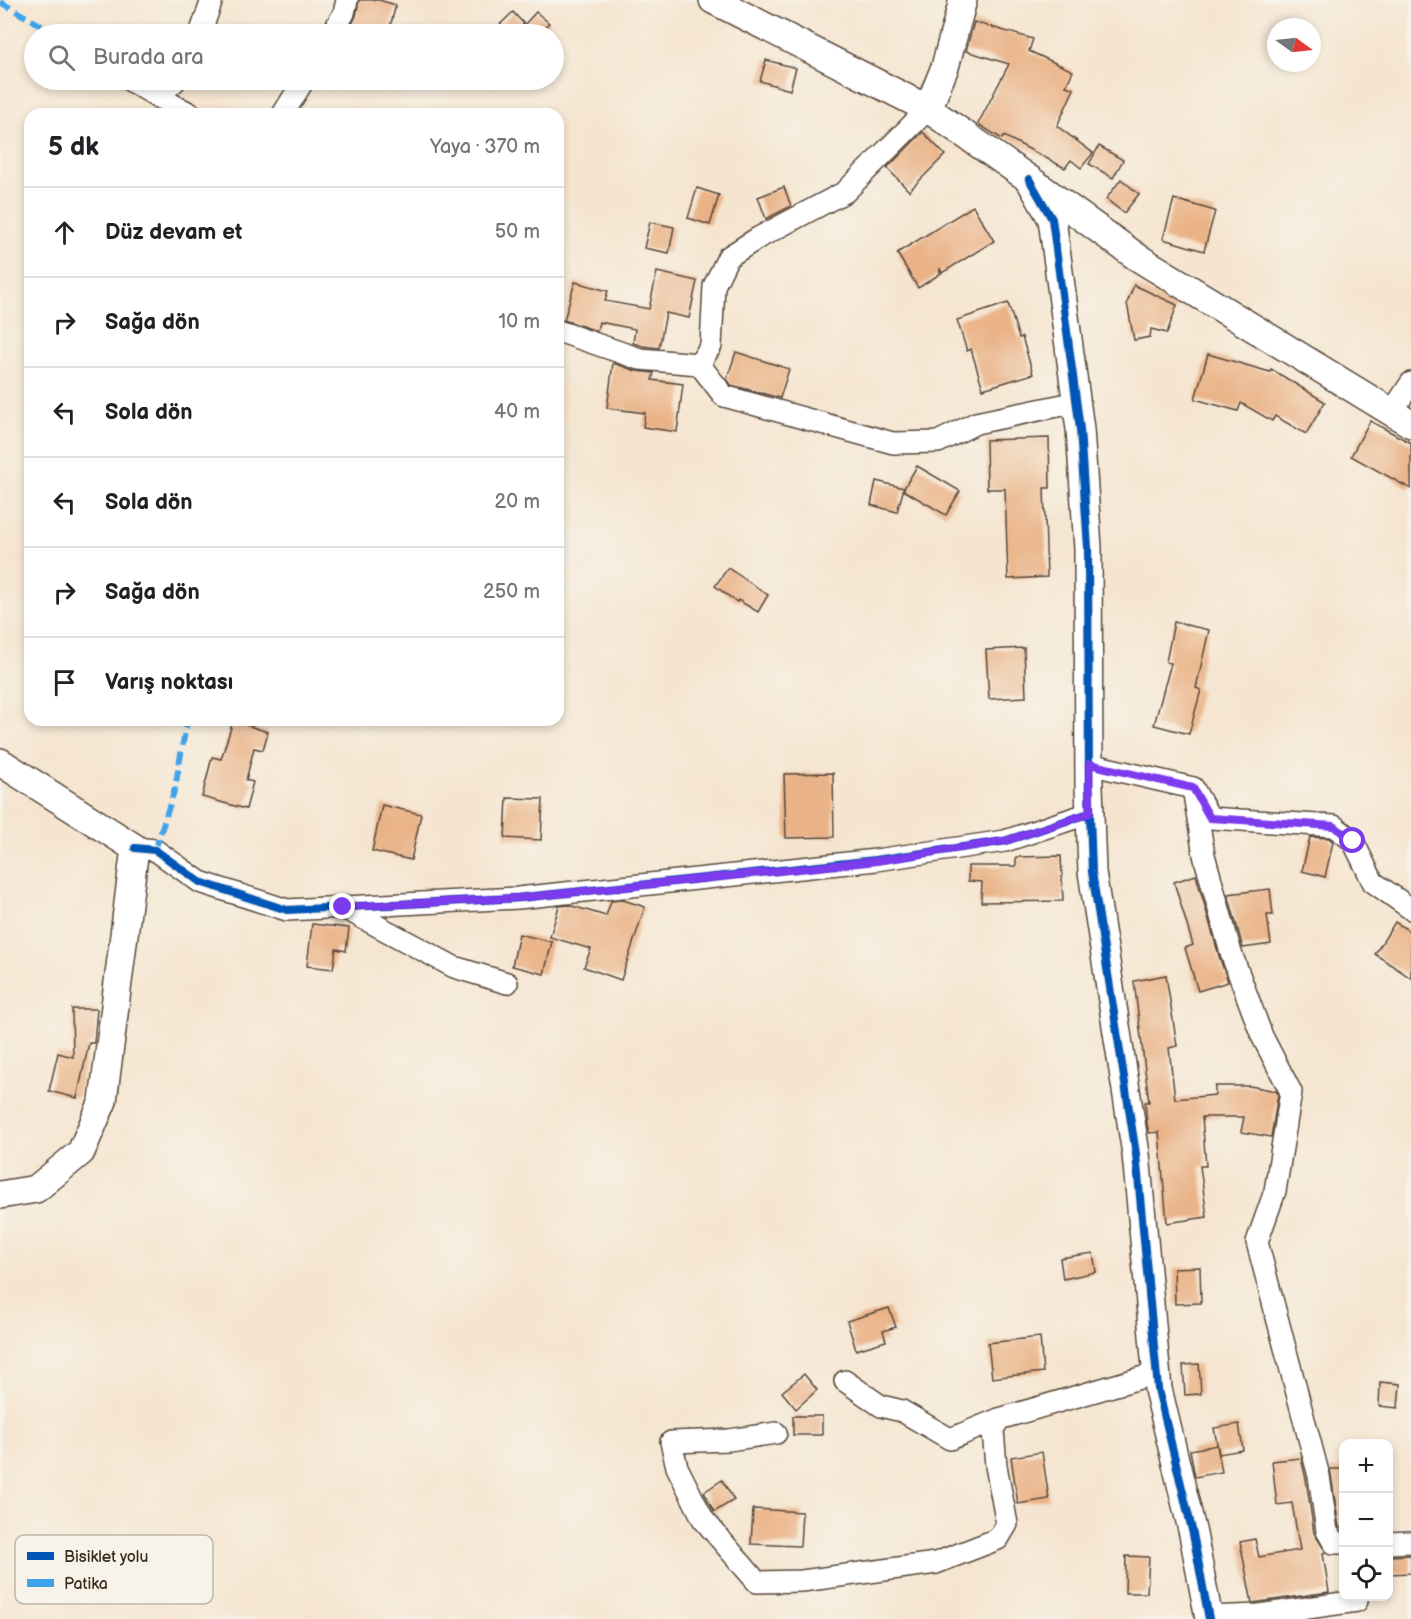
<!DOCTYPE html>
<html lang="tr">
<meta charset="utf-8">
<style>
body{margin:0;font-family:"Balsamiq Sans",sans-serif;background:#f6f6f6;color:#202124}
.controls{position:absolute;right:18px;bottom:18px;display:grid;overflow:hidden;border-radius:12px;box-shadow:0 3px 9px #0003}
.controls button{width:54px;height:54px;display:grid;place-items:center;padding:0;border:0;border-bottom:2px solid #e0e0e0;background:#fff;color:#202124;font:30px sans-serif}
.compass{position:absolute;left:1267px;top:18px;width:54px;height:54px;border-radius:50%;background:#fff;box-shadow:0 3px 9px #0003;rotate:105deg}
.stop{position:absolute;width:18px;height:18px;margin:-14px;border:4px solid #7c3aed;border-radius:50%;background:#fff}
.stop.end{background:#7c3aed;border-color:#fff;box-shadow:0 2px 6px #0008}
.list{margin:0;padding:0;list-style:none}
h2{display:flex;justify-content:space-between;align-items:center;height:78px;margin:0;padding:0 24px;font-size:26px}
h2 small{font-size:20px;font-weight:400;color:#757577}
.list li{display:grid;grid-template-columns:39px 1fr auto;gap:18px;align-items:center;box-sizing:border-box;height:90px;padding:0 24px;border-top:2px solid #e0e0e0}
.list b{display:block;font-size:22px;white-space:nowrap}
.list em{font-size:20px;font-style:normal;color:#757577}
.icon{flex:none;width:33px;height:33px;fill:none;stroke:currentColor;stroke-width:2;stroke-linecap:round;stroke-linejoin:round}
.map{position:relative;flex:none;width:1411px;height:1619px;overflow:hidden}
.search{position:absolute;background:#fff;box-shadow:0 3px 9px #0003;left:24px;top:24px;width:540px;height:66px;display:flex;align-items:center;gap:15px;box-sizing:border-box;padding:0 21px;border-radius:33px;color:#757577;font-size:22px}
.panel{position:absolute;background:#fff;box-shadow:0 3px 9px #0003;left:24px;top:108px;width:540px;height:618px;border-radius:18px}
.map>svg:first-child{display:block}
.building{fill:#eab387}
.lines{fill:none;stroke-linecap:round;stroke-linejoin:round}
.minor-casing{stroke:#574639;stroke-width:24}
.tertiary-casing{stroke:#574639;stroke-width:30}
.minor{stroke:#fff;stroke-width:21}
.tertiary{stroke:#fff;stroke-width:27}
.quiet{stroke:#3fa3ea;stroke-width:6;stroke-dasharray:12 6;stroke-linecap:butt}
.cycleway-casing{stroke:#f7f3e8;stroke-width:11}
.cycleway{stroke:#0057b8;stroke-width:8}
.route{stroke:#7c3aed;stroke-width:8}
.key{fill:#f7f3e8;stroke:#bfb7ab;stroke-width:1.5}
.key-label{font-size:16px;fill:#3b2a1e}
</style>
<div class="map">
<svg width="1411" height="1619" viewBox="0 0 1411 1619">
<rect width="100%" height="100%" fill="#f7f3e8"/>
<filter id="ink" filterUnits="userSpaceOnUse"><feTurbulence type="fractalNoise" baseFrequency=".0167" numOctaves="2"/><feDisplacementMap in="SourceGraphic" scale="12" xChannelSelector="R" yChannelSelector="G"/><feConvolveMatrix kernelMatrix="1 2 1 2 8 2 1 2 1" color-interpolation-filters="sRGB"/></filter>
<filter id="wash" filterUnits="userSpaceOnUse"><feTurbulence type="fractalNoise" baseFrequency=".008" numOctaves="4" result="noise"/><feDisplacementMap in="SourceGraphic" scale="24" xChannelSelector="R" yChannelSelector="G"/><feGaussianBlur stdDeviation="1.35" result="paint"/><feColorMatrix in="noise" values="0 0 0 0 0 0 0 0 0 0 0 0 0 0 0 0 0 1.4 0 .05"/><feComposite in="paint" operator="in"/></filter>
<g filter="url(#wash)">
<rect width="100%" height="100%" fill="#f5e5d0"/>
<g id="blocks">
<g class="building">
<polygon points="359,0 379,0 396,5 388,34 347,34 356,16"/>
<polygon points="513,12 524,24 513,34 490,34"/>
<polygon points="536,12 549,23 538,34 532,34 523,26"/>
<polygon points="974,22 1033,39 1029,51 1073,71 1066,86 1074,89 1057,126 1093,153 1081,168 1071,160 1065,168 1004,136 1002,139 978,124 1009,64 966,51"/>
<polygon points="766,60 796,68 790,90 760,81"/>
<polygon points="923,132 945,155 909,191 887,168"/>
<polygon points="1099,146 1123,160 1113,178 1089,164"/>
<polygon points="1121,179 1139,194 1124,213 1106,199"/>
<polygon points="784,187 791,206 766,219 758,197"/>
<polygon points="697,188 719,195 710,225 688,218"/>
<polygon points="1174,199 1215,211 1204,251 1163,239"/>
<polygon points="973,206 994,241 942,273 940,268 940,274 918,288 897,253"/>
<polygon points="650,222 674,227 669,253 644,248"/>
<polygon points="657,272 697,281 689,318 666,313 659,348 643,346 633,343 635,329 599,322 597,331 564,320 575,282 608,291 605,301 649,309"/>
<polygon points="1134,285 1177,305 1167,333 1151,329 1150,337 1134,340 1127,303"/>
<polygon points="1008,303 1019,338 1022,337 1033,374 983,389 971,349 967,351 957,320"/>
<polygon points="736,352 789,369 780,398 731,385 727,379"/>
<polygon points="1208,354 1270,372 1271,369 1325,402 1306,434 1275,416 1272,421 1241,403 1238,411 1195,399"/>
<polygon points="613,363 636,371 654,373 652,380 683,384 677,432 643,427 645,413 607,408"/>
<polygon points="1370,421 1411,443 1411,489 1351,456"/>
<polygon points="1049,438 1050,488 1044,488 1047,577 1008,579 1005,489 987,489 986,440"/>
<polygon points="917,466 960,491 946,515 903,490"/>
<polygon points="876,481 904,488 897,512 871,505"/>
<polygon points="728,568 768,595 758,612 738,600 737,602 715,586"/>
<polygon points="1174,622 1209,630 1196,688 1201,690 1189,734 1154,725 1171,663 1166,662"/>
<polygon points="1024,648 1026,697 989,699 986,650"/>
<polygon points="233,721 268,732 263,750 254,748 246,780 253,782 246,809 202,797 212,757 221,759"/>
<polygon points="833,773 834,837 786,838 784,774"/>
<polygon points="507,798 543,799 541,840 505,838"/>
<polygon points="382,805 421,814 411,860 372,851"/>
<polygon points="1310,837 1329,838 1333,842 1325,877 1302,871"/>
<polygon points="1061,856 1063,901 981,902 982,882 968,881 968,866 1016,866 1016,857"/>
<polygon points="1196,875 1219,956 1228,982 1198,991 1185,948 1193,945 1174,882"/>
<polygon points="1270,889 1273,915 1267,915 1271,944 1243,948 1228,894"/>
<polygon points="623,900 645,907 621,980 584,967 591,949 550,937 559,906 569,905 606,916 611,901"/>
<polygon points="1395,922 1411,932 1411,978 1375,954"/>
<polygon points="312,924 349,928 346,951 336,949 333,969 307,966"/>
<polygon points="519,934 552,942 544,974 512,966"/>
<polygon points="1166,975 1177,1046 1169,1048 1175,1099 1215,1095 1215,1086 1250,1086 1276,1091 1278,1094 1271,1137 1241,1132 1244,1117 1202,1117 1206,1166 1200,1166 1207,1217 1167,1223 1159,1132 1149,1133 1147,1124 1145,1102 1149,1102 1134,981"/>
<polygon points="72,1009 97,1009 94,1043 89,1043 77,1098 49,1091 58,1053 73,1057"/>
<polygon points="1093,1253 1096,1272 1063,1279 1060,1258"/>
<polygon points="1200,1267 1201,1303 1175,1304 1174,1268"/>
<polygon points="889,1308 896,1327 883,1331 886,1341 856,1350 847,1321"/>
<polygon points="1040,1337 1043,1372 992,1378 988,1343"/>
<polygon points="1199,1364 1201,1394 1185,1395 1183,1365"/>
<polygon points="804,1374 817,1390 796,1409 782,1392"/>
<polygon points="1380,1382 1400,1384 1398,1408 1379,1406"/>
<rect x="793" y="1416" width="29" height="19"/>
<polygon points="1239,1424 1243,1450 1219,1454 1214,1428"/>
<polygon points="1217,1445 1222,1472 1195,1477 1190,1450"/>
<polygon points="1042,1452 1049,1499 1018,1504 1011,1457"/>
<polygon points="1301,1458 1306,1479 1314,1533 1326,1552 1323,1553 1329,1592 1252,1603 1240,1542 1255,1539 1259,1557 1300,1550 1292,1503 1277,1505 1272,1461"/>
<polygon points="1330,1469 1344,1469 1344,1530 1339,1527"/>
<polygon points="722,1480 734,1500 714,1512 704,1492"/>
<polygon points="753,1509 802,1512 800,1546 751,1544"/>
<polygon points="1411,1555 1411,1573 1389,1574 1389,1556"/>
<polygon points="1126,1556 1149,1557 1147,1593 1125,1593"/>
</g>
</g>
</g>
<g filter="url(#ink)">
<use href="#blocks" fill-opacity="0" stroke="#574639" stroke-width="1.5"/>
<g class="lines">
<defs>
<g id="minor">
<polyline points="200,34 212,0"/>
<polyline points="332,34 344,13 347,0"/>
<polyline points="129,80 158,97 176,80"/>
<polyline points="158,97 191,114"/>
<polyline points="283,114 304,80"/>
<polyline points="558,331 640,359 699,364 711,346 714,286 728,257 758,238 845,192 928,109"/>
<polyline points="699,364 724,396 893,443 938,442 976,423 1077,402"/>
<polyline points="1392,412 1411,383"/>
<polyline points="1089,764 1193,788 1210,818 1334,826 1353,841 1373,882 1411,909"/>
<polyline points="1193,788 1204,855 1231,953 1262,1036 1291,1092 1275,1191 1257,1242 1319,1476 1327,1531 1334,1543 1344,1543"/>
<polyline points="135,848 155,850 200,882 287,910 518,898 876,860 1005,841 1090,813"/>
<polyline points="344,908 454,967 507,983"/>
<polyline points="845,1381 881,1406 902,1411 950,1439 999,1419"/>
<polyline points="776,1433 729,1440 671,1442 677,1467 703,1519 757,1582 802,1581 936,1563 998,1539 1007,1524 996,1466 993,1430 999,1419 1157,1373"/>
<polyline points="1388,1543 1411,1542"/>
<polyline points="1209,1617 1259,1615 1357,1601 1357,1596"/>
</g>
<g id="tertiary">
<polyline points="713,0 928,109 1029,179 1137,257 1411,424"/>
<polyline points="928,109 945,67 963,0"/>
<polyline points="1029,179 1052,219 1080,429 1088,548 1089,786 1092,872 1136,1154 1158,1389 1193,1534 1209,1619"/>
<polyline points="0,762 135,848 103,1101 81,1152 36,1189 0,1195"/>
</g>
</defs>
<use href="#minor" class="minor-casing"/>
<use href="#tertiary" class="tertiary-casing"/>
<use href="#minor" class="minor"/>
<use href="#tertiary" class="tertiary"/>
<g class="quiet">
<polyline points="0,2 56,34"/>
<polyline points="155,850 175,788 187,720"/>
</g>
<defs>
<g id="cycleway">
<polyline points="1029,179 1052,219 1080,429 1088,548 1089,786 1092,872 1136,1154 1158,1389 1193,1534 1209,1619"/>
<polyline points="135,848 155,850 200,882 287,910 518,898 876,860 1005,841 1090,813"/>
</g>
</defs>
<use href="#cycleway" class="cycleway-casing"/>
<use href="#cycleway" class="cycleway"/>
</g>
</g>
<g class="lines" filter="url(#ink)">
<polyline class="route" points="343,907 518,898 876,861 1005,841 1090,813 1089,764 1193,788 1210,818 1334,826 1353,841"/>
</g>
<rect x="15" y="1535" width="198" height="69" rx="9" class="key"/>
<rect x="27" y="1552" width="27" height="8" fill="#0057b8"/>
<rect x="27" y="1579" width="27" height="8" fill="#3fa3ea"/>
<g class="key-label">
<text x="64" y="1562">Bisiklet yolu</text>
<text x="64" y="1589">Patika</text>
</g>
</svg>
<div class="controls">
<button>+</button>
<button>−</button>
<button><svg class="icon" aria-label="locate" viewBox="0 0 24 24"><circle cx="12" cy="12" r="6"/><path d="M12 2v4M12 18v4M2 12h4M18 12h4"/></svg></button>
</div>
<svg class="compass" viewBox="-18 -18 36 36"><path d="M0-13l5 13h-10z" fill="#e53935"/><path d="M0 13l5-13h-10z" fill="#757577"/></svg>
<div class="stop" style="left:1353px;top:841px"></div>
<div class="stop end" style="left:343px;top:907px"></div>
<div class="search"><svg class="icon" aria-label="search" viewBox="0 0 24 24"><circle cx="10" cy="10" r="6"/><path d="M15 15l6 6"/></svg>Burada ara</div>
<section class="panel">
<h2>5 dk<small>Yaya · 370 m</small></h2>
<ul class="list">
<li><svg class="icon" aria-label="ahead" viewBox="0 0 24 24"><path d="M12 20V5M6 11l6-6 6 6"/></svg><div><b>Düz devam et</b></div><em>50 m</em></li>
<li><svg class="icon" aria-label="right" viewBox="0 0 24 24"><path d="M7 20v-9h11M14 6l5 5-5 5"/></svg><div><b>Sağa dön</b></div><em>10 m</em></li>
<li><svg class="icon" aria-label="left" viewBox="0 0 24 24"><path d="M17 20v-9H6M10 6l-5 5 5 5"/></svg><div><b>Sola dön</b></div><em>40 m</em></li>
<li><svg class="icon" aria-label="left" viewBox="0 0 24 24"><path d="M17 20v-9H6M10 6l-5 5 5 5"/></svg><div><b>Sola dön</b></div><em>20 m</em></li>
<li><svg class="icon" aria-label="right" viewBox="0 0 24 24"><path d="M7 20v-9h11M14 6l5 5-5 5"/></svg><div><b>Sağa dön</b></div><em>250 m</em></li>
<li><svg class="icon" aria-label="arrive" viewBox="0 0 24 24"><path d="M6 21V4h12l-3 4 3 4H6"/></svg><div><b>Varış noktası</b></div></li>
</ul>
</section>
</div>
